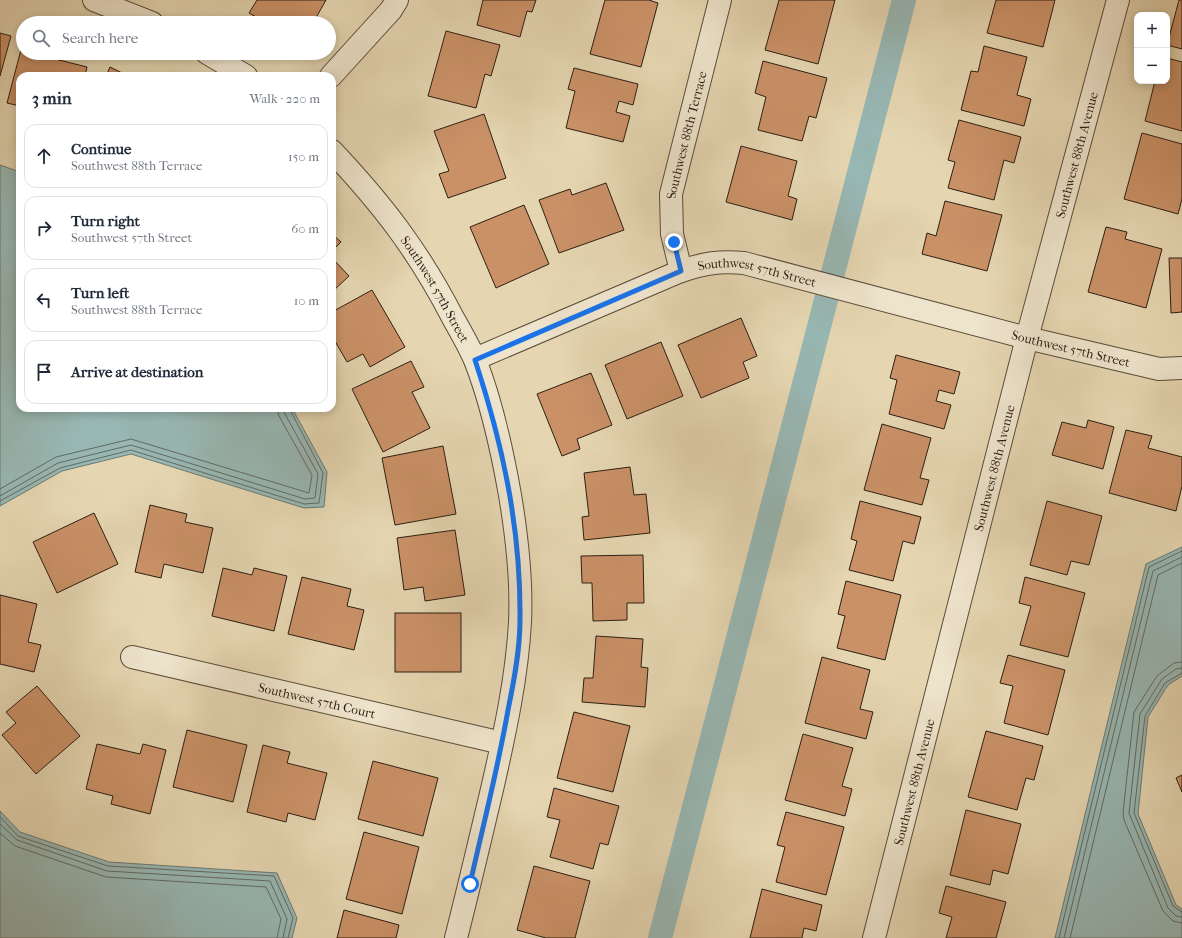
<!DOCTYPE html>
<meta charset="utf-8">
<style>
body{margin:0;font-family:"IM FELL French Canon",serif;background:#f6f6f7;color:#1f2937}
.controls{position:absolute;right:12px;top:12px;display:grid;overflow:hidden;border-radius:8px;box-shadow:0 2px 10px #0003}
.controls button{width:36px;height:36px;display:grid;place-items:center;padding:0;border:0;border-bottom:1px solid #e0e1e3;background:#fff;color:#1f2937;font:20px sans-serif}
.stop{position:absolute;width:12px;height:12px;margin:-9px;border:3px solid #1a73e8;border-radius:50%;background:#fff}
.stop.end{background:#1a73e8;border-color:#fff;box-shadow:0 1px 4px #0008}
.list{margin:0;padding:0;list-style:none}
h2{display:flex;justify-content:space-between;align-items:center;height:52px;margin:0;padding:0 16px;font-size:17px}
h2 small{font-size:13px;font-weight:400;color:#747a83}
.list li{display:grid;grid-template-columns:26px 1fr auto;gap:12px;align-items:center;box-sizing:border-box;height:64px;margin:0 8px 8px;padding:0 8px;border:1px solid #e0e1e3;border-radius:12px}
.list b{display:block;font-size:15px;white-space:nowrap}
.list p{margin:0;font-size:13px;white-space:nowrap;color:#747a83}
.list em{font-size:13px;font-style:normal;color:#747a83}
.icon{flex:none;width:22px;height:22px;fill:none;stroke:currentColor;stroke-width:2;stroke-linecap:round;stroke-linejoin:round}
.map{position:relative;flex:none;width:1182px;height:938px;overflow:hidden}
.search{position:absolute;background:#fff;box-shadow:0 2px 10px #0003;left:16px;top:16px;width:320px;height:44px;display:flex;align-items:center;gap:10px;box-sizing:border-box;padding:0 14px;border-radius:22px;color:#747a83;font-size:15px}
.panel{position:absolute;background:#fff;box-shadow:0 2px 10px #0003;left:16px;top:72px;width:320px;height:340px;border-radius:12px}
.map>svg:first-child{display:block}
.water{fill:#98b7b3;stroke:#6d7a73}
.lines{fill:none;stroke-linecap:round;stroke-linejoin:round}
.shore{stroke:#626a63;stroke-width:1}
.canal{stroke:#98b7b3;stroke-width:24}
.building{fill:#ca9167;stroke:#2c1e13}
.minor-casing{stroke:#5a4c3a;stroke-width:24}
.minor{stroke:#eee4cc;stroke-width:22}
.route{stroke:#1a73e8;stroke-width:5}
.labels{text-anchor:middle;stroke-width:3.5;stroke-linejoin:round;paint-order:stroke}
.street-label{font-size:13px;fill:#2c1e13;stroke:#eee4cc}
</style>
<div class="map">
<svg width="1182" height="938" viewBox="0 0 1182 938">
<rect width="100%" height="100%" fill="#e5d6b1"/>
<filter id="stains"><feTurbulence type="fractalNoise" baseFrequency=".005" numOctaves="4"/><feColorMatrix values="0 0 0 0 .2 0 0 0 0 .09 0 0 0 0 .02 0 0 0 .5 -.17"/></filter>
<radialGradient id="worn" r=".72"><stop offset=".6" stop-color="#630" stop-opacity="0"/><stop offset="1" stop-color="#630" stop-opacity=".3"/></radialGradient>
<g class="water">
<polygon points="0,165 20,172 20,408 292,408 327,472 324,507 304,508 131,454 62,471 0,506"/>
<polygon points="1182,547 1182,676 1168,685 1148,717 1138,814 1176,905 1182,909 1182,938 1055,938 1146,564"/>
<polygon points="0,811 20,832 109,862 277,873 297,918 292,938 0,938"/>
</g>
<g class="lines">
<g class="shore">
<polyline points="0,489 56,457 131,439 309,493 312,475 279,416 277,408"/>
<polyline points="0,496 58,463 131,445 305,499 315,498 318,474 285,414 283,408"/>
<polyline points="0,501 60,468 131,450 304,504 319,503 323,473 289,408"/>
<polyline points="1182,662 1174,663 1157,676 1134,712 1123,813 1124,820 1163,911 1173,921 1182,923"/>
<polyline points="1182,668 1176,669 1162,679 1140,714 1129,813 1168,908 1176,916 1182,917"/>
<polyline points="1182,673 1165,683 1145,716 1134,813 1173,906 1182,912"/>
<polyline points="0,817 18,836 108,866 274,876 293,918 288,938"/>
<polyline points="0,824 17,840 107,871 270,881 287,919 283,938"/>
<polyline points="0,833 15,846 106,877 266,887 281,919 277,938"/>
<polyline points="1059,938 1149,567 1182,551"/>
<polyline points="1064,938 1153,571 1182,557"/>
<polyline points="1070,938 1158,575 1182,563"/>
</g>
<polyline class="canal" points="660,938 904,0"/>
</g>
<g class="building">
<polygon points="257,0 326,0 313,23 267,23 249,13"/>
<polygon points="483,0 536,0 532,12 527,11 520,37 477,25"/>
<polygon points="605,0 649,0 658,3 641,67 590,54"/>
<polygon points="779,0 835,0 818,64 765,50"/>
<polygon points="996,0 1055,0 1043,47 987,33"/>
<polygon points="1179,0 1182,0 1182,49 1167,45"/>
<polygon points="446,31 500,45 491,76 485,74 476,108 428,96"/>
<polygon points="0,33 11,36 0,76"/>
<polygon points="23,42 23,53 48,53 47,57 87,67 85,76 20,76 20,106 7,103"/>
<polygon points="984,46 1027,57 1017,95 1031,99 1024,126 961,110 971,71 978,72"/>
<polygon points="1167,58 1182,62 1182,131 1145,121 1155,81 1167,81"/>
<polygon points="763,61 827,78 816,118 809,116 802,141 758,130 766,97 755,93"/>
<polygon points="110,67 128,76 106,76"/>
<polygon points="574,68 638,84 633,105 619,101 616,112 630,116 623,142 566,128 575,91 568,89"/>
<polygon points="484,114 506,178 448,198 439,174 449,171 434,131"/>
<polygon points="959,120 1021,137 1014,163 1004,160 994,200 948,188 955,162 948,160"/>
<polygon points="1142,133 1182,144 1182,199 1178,214 1124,199"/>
<polygon points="741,146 797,161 788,196 797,199 792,220 726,202"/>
<polygon points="606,183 624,230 559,253 539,200 570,189 572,195"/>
<polygon points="945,201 1002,215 987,271 922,254 927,233 936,236"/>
<polygon points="524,205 549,264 496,288 470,227"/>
<polygon points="1106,227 1127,232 1125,239 1162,249 1146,308 1088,292"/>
<polygon points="332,234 341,242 332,251"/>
<polygon points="332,258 349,276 332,292"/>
<polygon points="1169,258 1182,258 1182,312 1171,313"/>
<polygon points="372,290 405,347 370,367 363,354 347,362 332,336 332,312"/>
<polygon points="741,318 757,356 743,362 749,378 701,398 678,345"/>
<polygon points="661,342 683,396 627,419 605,365"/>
<polygon points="896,355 960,372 954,394 939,390 936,401 951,405 944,429 889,414 897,380 890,378"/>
<polygon points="411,361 424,387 412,392 430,428 383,452 352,389"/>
<polygon points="591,373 612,425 577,439 580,449 562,456 537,394"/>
<polygon points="1088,420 1114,427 1103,469 1052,455 1062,422 1086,428"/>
<polygon points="882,424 931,438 920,478 929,480 922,505 864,490"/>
<polygon points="1126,430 1152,436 1148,448 1182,457 1182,486 1176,511 1109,493"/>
<polygon points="443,446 456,514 395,525 382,458"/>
<polygon points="630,467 634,495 646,494 650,533 584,540 582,517 589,516 584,473"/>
<polygon points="860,501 921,517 914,544 903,541 893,581 849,570 857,541 851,539"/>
<polygon points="1047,501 1102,516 1089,565 1071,561 1067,575 1030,565"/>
<polygon points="150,505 187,514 185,522 213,528 203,573 164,564 161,578 135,572"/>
<polygon points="94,513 118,564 57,593 33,542"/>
<polygon points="455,530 465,595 425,601 423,587 404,590 397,538"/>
<polygon points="643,555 644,603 627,603 627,620 593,621 592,583 582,583 581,556"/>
<polygon points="223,568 252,575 254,568 287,576 274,631 212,616"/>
<polygon points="302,577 351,589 347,606 364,610 354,650 288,634"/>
<polygon points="1025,577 1085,593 1068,657 1020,645 1031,606 1019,603"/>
<polygon points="846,581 901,595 885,660 837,648 845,616 838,614"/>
<polygon points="0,595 37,604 28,642 41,645 34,672 0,664"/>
<rect x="395" y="613" width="66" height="59"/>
<polygon points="596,636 643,639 641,667 648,668 645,707 582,702 584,678 593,678"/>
<polygon points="1008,655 1065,670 1048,735 1004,723 1013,686 1000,683"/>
<polygon points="822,657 870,670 860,709 873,712 866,739 805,723"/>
<polygon points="37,686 80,736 36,774 2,735 16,723 6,712"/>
<polygon points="574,712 630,726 613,792 557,778"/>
<polygon points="187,730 247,745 233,802 173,787"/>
<polygon points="986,731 1043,746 1034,780 1026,778 1017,810 968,797"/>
<polygon points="803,734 853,748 842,786 852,789 845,816 785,800"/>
<polygon points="97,744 140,754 143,744 166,750 150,814 111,804 113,796 86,789"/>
<polygon points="263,745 290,752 287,763 327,773 315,820 288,813 286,822 247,812"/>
<polygon points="373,761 438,778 423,836 358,819"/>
<polygon points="1182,775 1182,792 1176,778"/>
<polygon points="554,788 619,806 608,845 600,843 593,869 550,857 560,820 547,817"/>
<polygon points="966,810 1021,824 1008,874 993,870 990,885 950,875"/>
<polygon points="786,812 844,827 826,895 776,882 785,847 777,845"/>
<polygon points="364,832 419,847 402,914 346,899"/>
<polygon points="534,866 590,881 575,938 546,938 517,930"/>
<polygon points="946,886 1006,902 996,938 946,938 952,917 939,913"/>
<polygon points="762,889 822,905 816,931 804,928 802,938 750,938"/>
<polygon points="344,910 399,925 396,938 337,938"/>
</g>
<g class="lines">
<defs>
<g id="minor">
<polyline points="94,0 152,23"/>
<polyline points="207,53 246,76"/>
<polyline points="331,76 391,10 397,0"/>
<path id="s1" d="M 332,151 C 383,205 419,252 453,318 C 461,332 469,346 475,360 C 492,403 502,450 510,495 C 517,537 522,580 520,622 C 517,677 505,732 493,785 C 481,836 469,887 456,938"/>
<path id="s2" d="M 681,271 L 672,234 L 671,194 L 720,0"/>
<path id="s3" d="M 475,359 L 681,271 C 705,263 719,261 744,263 L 1027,338 L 1159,369 L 1182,368"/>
<path id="s4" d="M 132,657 L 502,743"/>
<path id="s5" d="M 874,938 L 1027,338 L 1118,0"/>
</g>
</defs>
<use href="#minor" class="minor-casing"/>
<use href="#minor" class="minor"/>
</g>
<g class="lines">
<path class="route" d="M 470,884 C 483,826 498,768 508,710 C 514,681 520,650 520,620 C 521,529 503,445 475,360 L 681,271 L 674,242"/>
</g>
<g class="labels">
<g class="street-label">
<text dy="5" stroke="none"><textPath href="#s2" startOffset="139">Southwest 88th Terrace</textPath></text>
<text dy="5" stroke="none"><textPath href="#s5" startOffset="809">Southwest 88th Avenue</textPath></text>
<text dy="5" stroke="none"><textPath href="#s3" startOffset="302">Southwest 57th Street</textPath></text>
<text dy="5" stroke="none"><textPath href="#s1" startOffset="173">Southwest 57th Street</textPath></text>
<text dy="5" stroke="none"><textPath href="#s3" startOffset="626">Southwest 57th Street</textPath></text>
<text dy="5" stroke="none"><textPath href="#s5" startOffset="485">Southwest 88th Avenue</textPath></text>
<text dy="5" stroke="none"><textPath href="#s4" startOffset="190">Southwest 57th Court</textPath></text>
<text dy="5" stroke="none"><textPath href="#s5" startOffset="161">Southwest 88th Avenue</textPath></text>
</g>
</g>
<rect width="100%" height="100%" filter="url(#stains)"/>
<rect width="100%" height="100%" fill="url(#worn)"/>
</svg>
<div class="controls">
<button>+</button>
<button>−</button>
</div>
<div class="stop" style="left:470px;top:884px"></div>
<div class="stop end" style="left:674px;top:242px"></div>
<div class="search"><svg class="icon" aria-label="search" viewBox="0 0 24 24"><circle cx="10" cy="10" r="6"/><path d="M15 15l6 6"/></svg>Search here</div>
<section class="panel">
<h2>3 min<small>Walk · 220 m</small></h2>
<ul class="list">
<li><svg class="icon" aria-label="ahead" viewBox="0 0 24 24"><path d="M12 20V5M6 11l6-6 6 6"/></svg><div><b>Continue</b><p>Southwest 88th Terrace</p></div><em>150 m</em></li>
<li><svg class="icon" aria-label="right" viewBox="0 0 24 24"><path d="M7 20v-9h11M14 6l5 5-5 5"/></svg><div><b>Turn right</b><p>Southwest 57th Street</p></div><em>60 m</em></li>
<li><svg class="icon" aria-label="left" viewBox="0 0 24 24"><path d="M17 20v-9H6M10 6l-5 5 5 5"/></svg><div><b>Turn left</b><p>Southwest 88th Terrace</p></div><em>10 m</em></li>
<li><svg class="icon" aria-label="arrive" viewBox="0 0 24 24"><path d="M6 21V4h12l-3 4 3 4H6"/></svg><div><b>Arrive at destination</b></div></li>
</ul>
</section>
</div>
